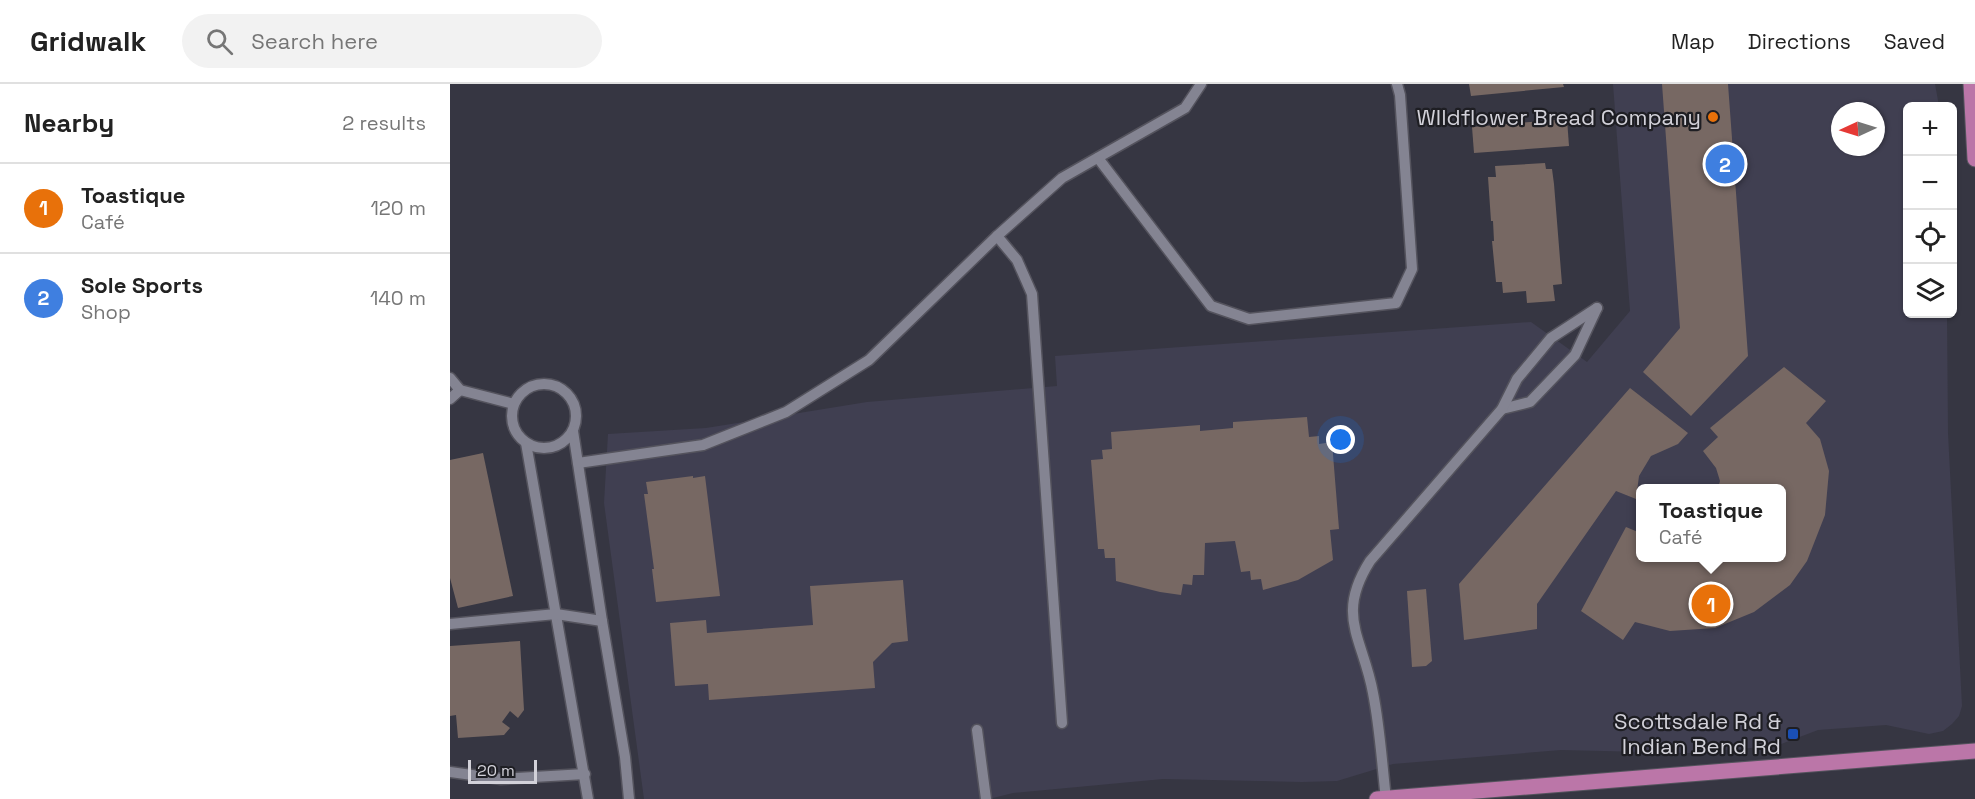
<!DOCTYPE html>
<meta charset="utf-8">
<style>
body{margin:0;font-family:"Space Grotesk",sans-serif;background:#f2f2f2;color:#222}
.controls{position:absolute;right:18px;top:18px;display:grid;overflow:hidden;border-radius:9px;box-shadow:0 2px 4px #0004}
.controls button{width:54px;height:54px;display:grid;place-items:center;padding:0;border:0;border-bottom:2px solid #e0e0e0;background:#fff;color:#222;font:30px sans-serif}
.compass{position:absolute;left:1381px;top:18px;width:54px;height:54px;border-radius:50%;background:#fff;box-shadow:0 2px 4px #0004;rotate:266deg}
.scale{position:absolute;left:18px;bottom:15px;width:69px;box-sizing:border-box;padding-left:6px;border:3px solid #d2d1d9;border-top:0;font-size:16px;line-height:21px;white-space:nowrap;color:#d2d1d9;-webkit-text-stroke:4px #1e1e23;paint-order:stroke}
.you{position:absolute;left:891px;top:356px;width:21px;height:21px;margin:-15px;border:4px solid #fff;border-radius:50%;background:#1a73e8;box-shadow:0 0 0 9px #1a73e833}
.badge{display:grid;place-items:center;width:39px;height:39px;border-radius:50%;background:#815c33;color:#fff;font-size:20px;font-weight:700}
.pin{position:absolute;translate:-50% -50%;border:3px solid #fff;box-shadow:0 2px 6px #0006}
.popup{position:absolute;left:1186px;top:400px;width:150px;height:78px;box-sizing:border-box;display:grid;place-content:center;border-radius:9px;background:#fff;filter:drop-shadow(0 2px 4px #0005);font-size:20px;white-space:nowrap;color:#767676}
.popup b{font-size:22px;color:#222}
.popup::after{content:'';position:absolute;left:50%;top:100%;margin-left:-12px;border:12px solid transparent;border-top-color:#fff}
.list{margin:0;padding:0;list-style:none}
h2{display:flex;justify-content:space-between;align-items:center;height:78px;margin:0;padding:0 24px;font-size:26px}
h2 small{font-size:20px;font-weight:400;color:#767676}
.list li{display:grid;grid-template-columns:39px 1fr auto;gap:18px;align-items:center;box-sizing:border-box;height:90px;padding:0 24px;border-top:2px solid #e0e0e0}
.list b{display:block;font-size:22px;white-space:nowrap}
.list p{margin:0;font-size:20px;white-space:nowrap;color:#767676}
.list em{font-size:20px;font-style:normal;color:#767676}
.icon{flex:none;width:33px;height:33px;fill:none;stroke:currentColor;stroke-width:2;stroke-linecap:round;stroke-linejoin:round}
.map{position:relative;flex:none;width:1525px;height:715px;overflow:hidden}
header{display:flex;align-items:center;gap:36px;box-sizing:border-box;height:84px;padding:0 30px;background:#fff;border-bottom:2px solid #e0e0e0}
header strong{font-size:28px}
nav{display:flex;gap:33px;margin-inline-start:auto;font-size:21px}
.search{width:420px;height:54px;background:#f2f2f2;display:flex;align-items:center;gap:15px;box-sizing:border-box;padding:0 21px;border-radius:33px;color:#767676;font-size:22px}
main{display:flex}
aside{flex:1;background:#fff}
.map>svg:first-child{display:block}
.built{fill:#403f51;fill-rule:evenodd}
.building{fill:#776863}
.lines{fill:none;stroke-linecap:round;stroke-linejoin:round}
.minor-casing{stroke:#54535d;stroke-width:13}
.major-casing{stroke:#54535d;stroke-width:17}
.minor{stroke:#848492;stroke-width:10}
.major{stroke:#bb76a8;stroke-width:15}
.food-dot{fill:#e8710a;stroke:#1e1e23;stroke-width:2}
.transit-dot{fill:#1a4fb4;stroke:#1e1e23;stroke-width:2}
.labels{text-anchor:middle;stroke-width:4.5;stroke-linejoin:round;paint-order:stroke}
.poi-label{font-size:22px;fill:#d2d1d9;stroke:#1e1e23;text-anchor:end}
</style>
<header>
<strong>Gridwalk</strong>
<div class="search"><svg class="icon" aria-label="search" viewBox="0 0 24 24"><circle cx="10" cy="10" r="6"/><path d="M15 15l6 6"/></svg>Search here</div>
<nav><a>Map</a><a>Directions</a><a>Saved</a></nav>
</header>
<main>
<aside>
<h2>Nearby<small>2 results</small></h2>
<ul class="list">
<li><span class="badge" style="background:#e8710a">1</span><div><b>Toastique</b><p>Café</p></div><em>120 m</em></li>
<li><span class="badge" style="background:#3f7fe0">2</span><div><b>Sole Sports</b><p>Shop</p></div><em>140 m</em></li>
</ul>
</aside>
<div class="map">
<svg width="1525" height="715" viewBox="0 0 1525 715">
<rect width="100%" height="100%" fill="#363642"/>
<path class="built" d="M 1163,0 L 1485,0 L 1489,22 L 1458,22 L 1458,230 L 1497,230 L 1498,349 L 1512,622 L 1509,632 L 1502,640 L 1493,647 L 1479,650 L 1436,641 L 1368,646 L 1326,662 L 1238,669 L 1111,666 L 943,680 L 887,697 L 852,698 L 713,695 L 563,709 L 539,715 L 194,715 L 154,419 L 158,350 L 256,344 L 417,318 L 607,302 L 605,272 L 1081,238 L 1137,278 L 1180,227 ZM 1390,27 L 1426,27 L 1426,63 L 1390,63 ZM 1190,404 L 1332,404 L 1332,474 L 1190,474 Z"/>
<g class="building">
<polygon points="1019,0 1113,0 1114,3 1021,12"/>
<polygon points="1212,0 1278,0 1298,272 1241,332 1193,288 1230,244"/>
<polygon points="1117,35 1119,62 1024,69 1022,43"/>
<polygon points="1095,79 1096,85 1102,85 1104,100 1112,200 1103,201 1105,217 1077,219 1076,207 1053,209 1052,198 1046,198 1042,157 1044,157 1043,137 1041,137 1038,93 1046,93 1045,82"/>
<polygon points="1334,283 1376,317 1356,339 1370,355 1379,387 1375,431 1357,477 1340,501 1304,528 1265,544 1220,547 1185,538 1173,556 1131,527 1176,443 1188,448 1190,445 1190,474 1332,474 1332,404 1268,404 1270,397 1266,384 1253,367 1268,353 1260,344"/>
<polygon points="1180,304 1238,349 1228,360 1201,372 1189,392 1186,415 1166,407 1087,520 1087,545 1014,556 1009,500"/>
<polygon points="857,333 859,353 869,352 869,360 882,358 889,445 880,446 883,476 848,496 813,506 811,495 801,496 800,487 791,488 785,457 755,459 754,491 743,491 742,501 733,500 731,511 710,508 666,497 665,474 655,474 654,465 648,465 641,376 653,375 652,366 662,365 661,348 750,341 750,347 783,344 783,338"/>
<polygon points="33,369 63,512 8,524 0,494 0,376"/>
<polygon points="243,392 243,394 255,392 270,512 206,518 202,485 204,485 194,410 198,410 196,398"/>
<polygon points="453,496 458,557 442,559 423,578 425,604 259,616 258,600 225,602 220,539 256,536 257,549 363,541 360,502"/>
<polygon points="976,505 982,577 976,582 962,583 957,507"/>
<polygon points="70,557 74,626 68,634 60,627 52,638 60,644 54,651 8,654 6,631 0,632 0,562"/>
</g>
<g class="lines">
<defs>
<g id="minor">
<polyline points="648,74 761,222 799,235 946,219 962,185 950,11 947,0"/>
<polyline points="547,152 567,176 582,210 612,639"/>
<polyline points="0,294 10,306 64,320"/>
<circle cx="94" cy="332" r="32"/>
<polyline points="0,315 10,306"/>
<polyline points="1052,325 1080,318 1125,271 1147,224"/>
<polyline points="123,347 152,537 175,673 179,715"/>
<polyline points="76,359 138,715"/>
<polyline points="128,379 253,361 336,328 419,276 547,152 612,94 735,24 751,0"/>
<polyline points="0,540 106,530 152,537"/>
<polyline points="527,646 536,715"/>
<polyline points="0,688 51,695 135,690"/>
<path d="M 936,715 C 932,680 930,644 923,609 C 913,554 885,532 920,477 L 1052,325 L 1067,295 L 1101,254 L 1147,224"/>
</g>
<g id="major">
<polyline points="1521,0 1525,75"/>
<polyline points="927,715 1525,667"/>
</g>
</defs>
<use href="#minor" class="minor-casing"/>
<use href="#major" class="major-casing"/>
<use href="#minor" class="minor"/>
<use href="#major" class="major"/>
</g>
<circle class="food-dot" cx="1263" cy="33" r="6"/>
<rect class="transit-dot" x="1337" y="644" width="12" height="12" rx="3"/>
<g class="labels">
<g class="poi-label">
<text x="1251" y="41">WIldflower Bread Company</text>
<text x="1331" y="645">Scottsdale Rd &amp;<tspan x="1331" dy="25">Indian Bend Rd</tspan></text>
</g>
</g>
</svg>
<div class="controls">
<button>+</button>
<button>−</button>
<button><svg class="icon" aria-label="locate" viewBox="0 0 24 24"><circle cx="12" cy="12" r="6"/><path d="M12 2v4M12 18v4M2 12h4M18 12h4"/></svg></button>
<button><svg class="icon" aria-label="layers" viewBox="0 0 24 24"><path d="M12 4l9 5-9 5-9-5zM3 14l9 5 9-5"/></svg></button>
</div>
<svg class="compass" viewBox="-18 -18 36 36"><path d="M0-13l5 13h-10z" fill="#e53935"/><path d="M0 13l5-13h-10z" fill="#767676"/></svg>
<div class="scale">20 m</div>
<div class="you"></div>
<div class="pin badge" style="left:1261px;top:520px;background:#e8710a">1</div>
<div class="popup"><b>Toastique</b>Café</div>
<div class="pin badge" style="left:1275px;top:80px;background:#3f7fe0">2</div>
</div>
</main>
